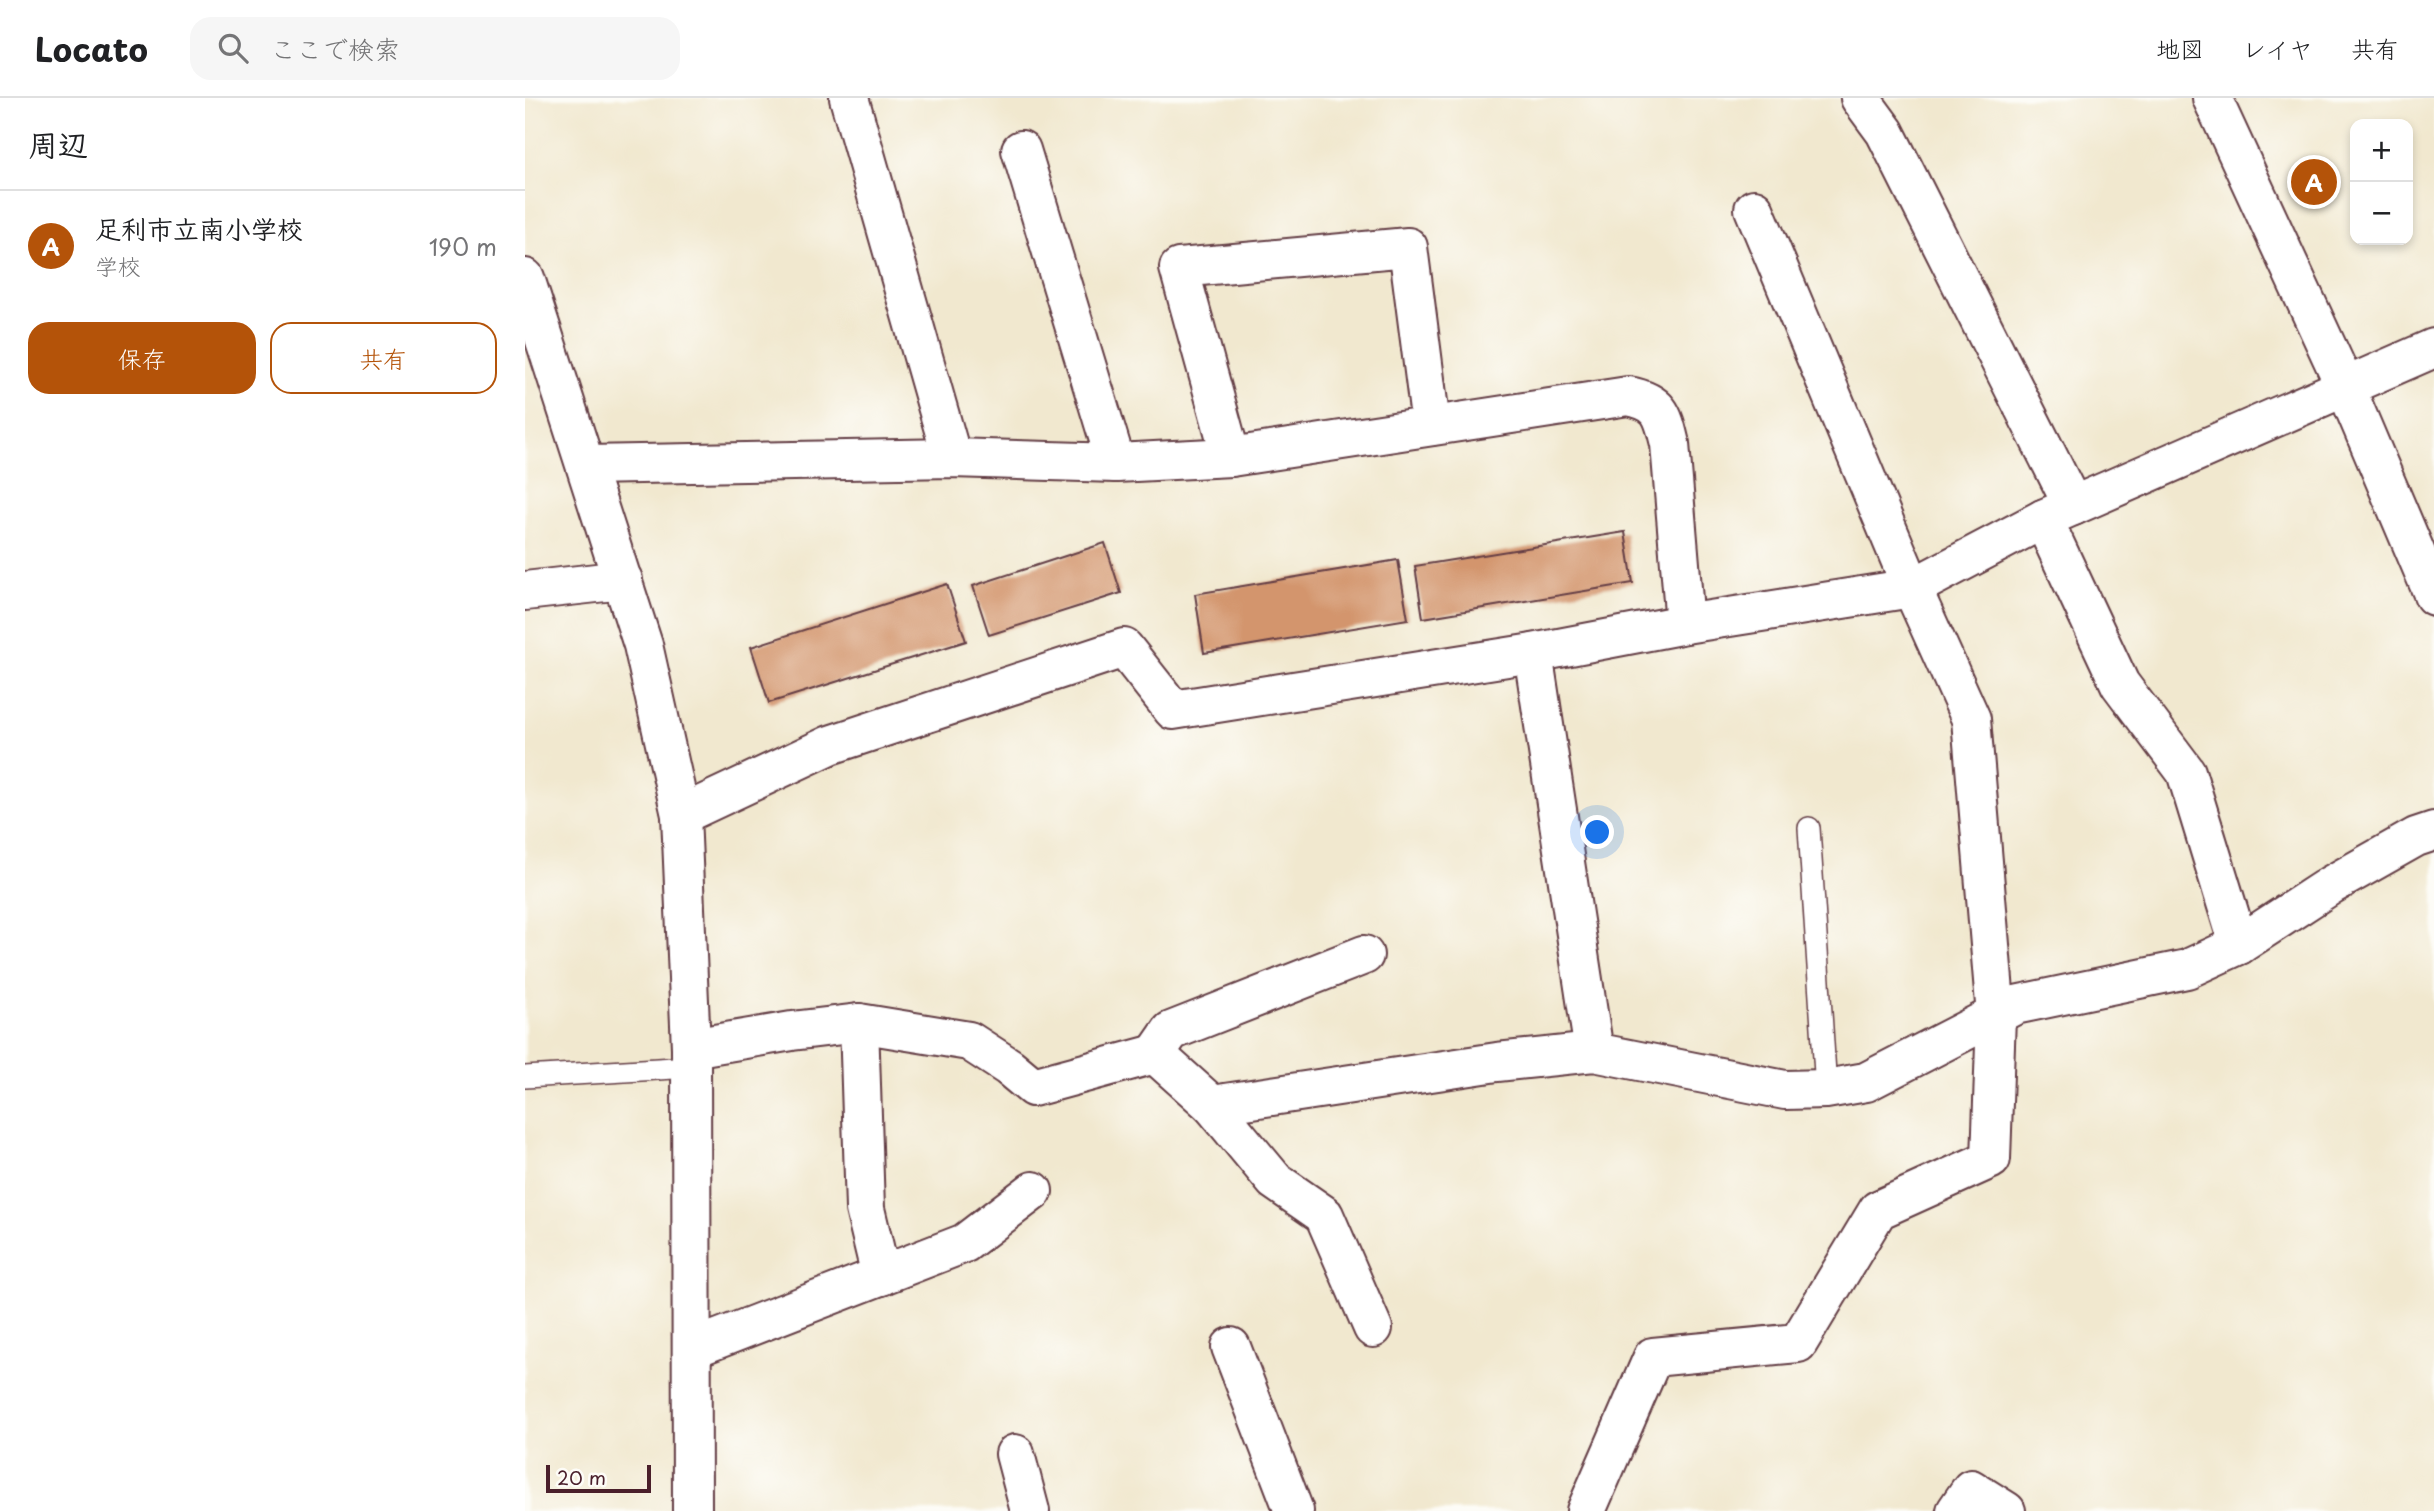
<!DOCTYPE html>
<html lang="ja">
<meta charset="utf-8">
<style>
body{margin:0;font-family:"Playpen Sans","Klee One",sans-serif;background:#f6f6f6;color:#202124}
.controls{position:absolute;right:21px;top:21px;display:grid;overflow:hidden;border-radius:14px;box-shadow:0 4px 10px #0003}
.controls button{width:63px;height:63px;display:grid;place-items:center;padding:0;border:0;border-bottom:2px solid #e0e0e0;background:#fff;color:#202124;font:35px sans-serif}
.scale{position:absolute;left:21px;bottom:18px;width:105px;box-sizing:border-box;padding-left:7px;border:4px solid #4a1f2b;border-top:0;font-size:19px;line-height:24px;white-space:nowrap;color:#4a1f2b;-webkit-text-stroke:5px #fdfcf7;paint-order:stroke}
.you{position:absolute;left:1073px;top:735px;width:24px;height:24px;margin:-18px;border:5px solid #fff;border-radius:50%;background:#1a73e8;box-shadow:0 0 0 10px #1a73e833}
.badge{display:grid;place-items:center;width:46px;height:46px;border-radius:50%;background:#b45309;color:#fff;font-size:23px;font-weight:700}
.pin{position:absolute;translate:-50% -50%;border:4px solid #fff;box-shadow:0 2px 7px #0006}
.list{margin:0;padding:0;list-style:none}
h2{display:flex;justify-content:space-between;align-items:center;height:91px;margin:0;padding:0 28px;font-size:30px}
h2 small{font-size:23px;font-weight:400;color:#757577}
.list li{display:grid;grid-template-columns:46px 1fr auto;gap:21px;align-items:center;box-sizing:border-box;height:112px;padding:0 28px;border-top:2px solid #e0e0e0}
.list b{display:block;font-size:26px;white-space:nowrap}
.list p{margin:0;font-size:23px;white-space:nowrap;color:#757577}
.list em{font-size:23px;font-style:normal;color:#757577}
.actions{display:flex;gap:14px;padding:21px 28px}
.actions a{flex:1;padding:16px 0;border:2px solid #b45309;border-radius:21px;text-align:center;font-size:24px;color:#b45309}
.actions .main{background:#b45309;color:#fff}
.icon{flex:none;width:38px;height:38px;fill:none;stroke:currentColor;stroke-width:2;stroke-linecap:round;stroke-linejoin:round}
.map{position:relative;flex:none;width:1909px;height:1413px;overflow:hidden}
header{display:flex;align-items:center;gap:42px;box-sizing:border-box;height:98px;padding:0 35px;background:#fff;border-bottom:2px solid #e0e0e0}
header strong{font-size:33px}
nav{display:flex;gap:38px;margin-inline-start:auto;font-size:24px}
.search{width:490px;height:63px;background:#f6f6f6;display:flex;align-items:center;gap:18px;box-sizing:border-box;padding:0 24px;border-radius:21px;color:#757577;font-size:26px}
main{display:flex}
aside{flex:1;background:#fff}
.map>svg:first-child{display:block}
.building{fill:#d3956d}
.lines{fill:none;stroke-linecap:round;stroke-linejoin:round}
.lane-casing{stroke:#633d44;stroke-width:24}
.street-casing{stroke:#633d44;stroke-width:42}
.lane{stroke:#fff;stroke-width:21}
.street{stroke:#fff;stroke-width:38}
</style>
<header>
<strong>Locato</strong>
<div class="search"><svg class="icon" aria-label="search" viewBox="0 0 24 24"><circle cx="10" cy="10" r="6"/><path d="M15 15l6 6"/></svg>ここで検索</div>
<nav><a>地図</a><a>レイヤ</a><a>共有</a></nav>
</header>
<main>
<aside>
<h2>周辺<small></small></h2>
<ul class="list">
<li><span class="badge">A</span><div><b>足利市立南小学校</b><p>学校</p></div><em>190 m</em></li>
</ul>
<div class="actions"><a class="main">保存</a><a>共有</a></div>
</aside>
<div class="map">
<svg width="1909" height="1413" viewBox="0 0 1909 1413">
<rect width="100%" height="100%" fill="#fdfcf7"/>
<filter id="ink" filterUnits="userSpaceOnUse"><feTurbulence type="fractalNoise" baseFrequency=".0143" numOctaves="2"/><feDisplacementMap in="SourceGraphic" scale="14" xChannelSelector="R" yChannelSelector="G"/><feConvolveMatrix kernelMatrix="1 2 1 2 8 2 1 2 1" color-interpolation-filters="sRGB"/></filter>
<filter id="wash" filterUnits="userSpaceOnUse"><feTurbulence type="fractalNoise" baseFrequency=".00686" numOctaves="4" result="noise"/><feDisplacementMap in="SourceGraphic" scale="28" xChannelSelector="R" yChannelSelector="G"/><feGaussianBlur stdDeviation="1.57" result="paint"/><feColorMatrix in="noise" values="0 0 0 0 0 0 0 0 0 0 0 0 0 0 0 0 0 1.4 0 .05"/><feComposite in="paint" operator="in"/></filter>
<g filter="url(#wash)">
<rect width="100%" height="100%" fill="#f1e8cf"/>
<g id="blocks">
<g class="building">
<polygon points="1100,434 1108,485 898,520 890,468"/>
<polygon points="580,445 596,495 464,537 448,488"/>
<polygon points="873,462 883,521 679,555 670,496"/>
<polygon points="422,486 441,543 244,605 226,549"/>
</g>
</g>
</g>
<g filter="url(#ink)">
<use href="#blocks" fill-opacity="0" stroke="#633d44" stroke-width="2"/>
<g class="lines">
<defs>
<g id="lane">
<polyline points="1284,730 1301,991"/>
<polyline points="0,979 166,969"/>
</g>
<g id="street">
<polyline points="324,0 427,360"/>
<polyline points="1335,0 1360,34 1548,408"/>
<polyline points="1687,0 1820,288 1909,498"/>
<polyline points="496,52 591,365"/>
<polyline points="0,180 118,547 156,717 166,950 167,1413"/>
<polyline points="706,359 654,170 883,149 906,328"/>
<path d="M 62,367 L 427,360 L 591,365 L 706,359 L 1103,298 C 1136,304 1138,317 1145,346 L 1160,526"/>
<polyline points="1518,421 1595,586 1661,674 1714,847"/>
<polyline points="0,493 98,482"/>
<polyline points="1008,555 1069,954"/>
<polyline points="156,717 305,647 599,550 648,612 1008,555 1160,526 1387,490 1518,421 1909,250"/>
<polyline points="334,925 340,1111 356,1178"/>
<polyline points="166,950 267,933 334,925 444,943 484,969 508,989 630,956 687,1007 972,964 1069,954 1260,992 1301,991 1341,984 1490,907 1662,871 1714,847 1806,787 1891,739 1909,733"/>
<polyline points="630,956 646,933 839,857"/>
<polyline points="687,1007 750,1083 799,1117 848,1230"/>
<polyline points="706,1249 769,1413"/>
<polyline points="167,1251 440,1145 508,1093"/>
<polyline points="490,1356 505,1413"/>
<polyline points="1061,1413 1128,1259 1273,1245 1353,1112 1466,1061 1471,918 1446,621 1387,490 1229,111"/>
<polyline points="1431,1413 1446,1391 1481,1413"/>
</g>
</defs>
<use href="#lane" class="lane-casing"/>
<use href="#street" class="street-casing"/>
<use href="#lane" class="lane"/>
<use href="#street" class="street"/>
</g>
</g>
</svg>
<div class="controls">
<button>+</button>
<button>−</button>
</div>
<div class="scale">20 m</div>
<div class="you"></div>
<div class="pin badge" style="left:1789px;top:84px">A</div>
</div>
</main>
